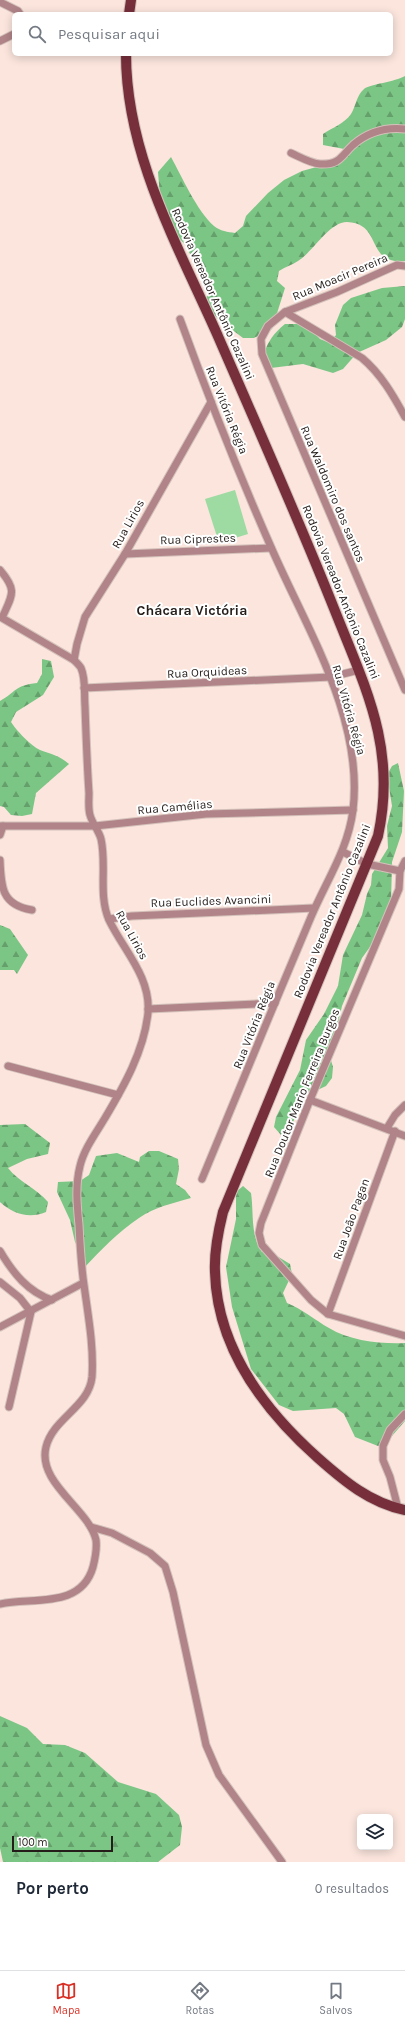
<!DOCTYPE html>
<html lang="pt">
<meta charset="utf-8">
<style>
body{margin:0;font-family:Karla,sans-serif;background:#f6f6f7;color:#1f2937}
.controls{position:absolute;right:12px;bottom:12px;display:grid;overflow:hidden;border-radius:6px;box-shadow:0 2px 10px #0003}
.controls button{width:36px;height:36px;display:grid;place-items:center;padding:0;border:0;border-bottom:1px solid #e0e1e3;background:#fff;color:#1f2937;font:20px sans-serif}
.scale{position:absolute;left:12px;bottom:10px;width:101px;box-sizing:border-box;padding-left:4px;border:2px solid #241d1a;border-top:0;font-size:11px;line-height:14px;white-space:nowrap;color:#241d1a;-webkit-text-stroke:3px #fff;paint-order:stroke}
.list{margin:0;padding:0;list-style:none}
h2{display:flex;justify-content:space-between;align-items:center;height:52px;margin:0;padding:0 16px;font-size:17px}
h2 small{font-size:13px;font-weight:400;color:#747a83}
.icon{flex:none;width:22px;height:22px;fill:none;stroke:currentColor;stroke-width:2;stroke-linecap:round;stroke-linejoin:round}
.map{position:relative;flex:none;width:405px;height:1862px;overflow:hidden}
.search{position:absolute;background:#fff;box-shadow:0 2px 10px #0003;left:12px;right:12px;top:12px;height:44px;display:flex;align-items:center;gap:10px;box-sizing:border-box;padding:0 14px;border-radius:6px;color:#747a83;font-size:15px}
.sheet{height:108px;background:#fff}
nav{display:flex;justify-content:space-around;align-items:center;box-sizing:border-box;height:56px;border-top:1px solid #e0e1e3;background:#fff;font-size:11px;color:#747a83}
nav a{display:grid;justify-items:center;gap:2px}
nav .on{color:#d93025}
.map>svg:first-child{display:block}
.forest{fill:url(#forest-firs)}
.pitch{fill:#9ddba3}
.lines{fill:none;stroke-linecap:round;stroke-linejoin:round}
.street-casing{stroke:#d4c1ba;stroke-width:9}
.primary-casing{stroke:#d4c1ba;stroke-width:12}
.street{stroke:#b08489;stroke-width:7}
.primary{stroke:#772f3c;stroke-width:10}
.labels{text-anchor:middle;stroke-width:4;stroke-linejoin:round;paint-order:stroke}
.street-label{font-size:12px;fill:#241d1a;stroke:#fff}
.quarter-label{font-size:14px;font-weight:bold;fill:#241d1a;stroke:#fff}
</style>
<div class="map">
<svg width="405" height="1862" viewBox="0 0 405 1862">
<defs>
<pattern id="forest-firs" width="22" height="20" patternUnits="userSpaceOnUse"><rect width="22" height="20" fill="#7cc685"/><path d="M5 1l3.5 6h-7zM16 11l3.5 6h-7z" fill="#65a06c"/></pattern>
</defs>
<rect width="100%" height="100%" fill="#fbe5dd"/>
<g class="forest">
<path d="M 405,76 L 405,261 C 365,265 383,223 347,222 C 329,222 313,252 298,261 C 292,265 285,267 279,271 L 277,281 L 285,288 L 272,329 L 254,338 L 243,338 L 218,319 L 207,306 L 207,288 L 186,246 L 168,225 L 160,197 L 158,172 L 171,157 C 182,177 197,211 214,226 C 220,231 228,232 235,233 L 243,226 L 246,216 L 268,193 L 284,180 L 302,171 L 342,160 L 344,149 L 323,145 L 323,134 C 332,128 345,123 351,114 C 356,106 356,96 364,89 C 370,84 395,82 405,76 Z"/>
<path d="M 405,286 L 405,319 L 402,327 L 386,340 L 357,353 L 343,369 L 333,373 L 303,364 L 271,368 L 264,354 C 268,341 274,333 285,324 L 306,324 L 320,339 L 330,343 L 336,335 L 335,325 L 343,305 L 351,298 L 382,288 Z"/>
<path d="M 42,659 L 51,661 L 54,677 L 43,695 L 16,712 L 11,722 C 16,730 31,746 40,750 C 51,754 60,756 69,764 L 36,793 L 32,814 L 22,816 L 11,815 L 4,807 L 0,806 L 0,701 C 16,692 15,685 37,683 L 42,674 Z"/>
<polygon points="398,763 404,791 402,832 392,862 391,904 380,933 362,958 342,1006 330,1057 333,1067 332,1078 326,1086 307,1095 300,1103 290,1131 281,1135 274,1127 276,1117 300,1070 306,1040 324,1014 338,986 343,955 362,915 367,894 371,885 372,874 388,848 387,826 392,806 387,775 392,766"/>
<polygon points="0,925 10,929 28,955 17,974 14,970 0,970"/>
<path d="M 25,1124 L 50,1143 L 48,1154 L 27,1159 L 8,1168 C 19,1182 36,1188 48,1202 L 46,1212 C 29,1219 13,1214 0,1202 L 0,1125 Z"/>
<path d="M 149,1151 L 159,1151 L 178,1159 L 179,1169 L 176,1184 L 185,1190 L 191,1198 C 174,1203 154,1207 139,1218 C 118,1232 101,1250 84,1268 L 80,1251 L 75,1242 L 70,1220 L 57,1192 L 58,1182 L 80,1181 L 89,1175 L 96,1156 L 117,1153 L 139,1162 L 140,1157 Z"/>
<path d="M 243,1186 L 251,1193 C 254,1213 250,1235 262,1252 L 272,1253 L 290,1264 L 292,1274 L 283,1293 L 287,1303 C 302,1309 315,1320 329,1328 C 350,1341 381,1344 405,1343 L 405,1421 L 385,1444 L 378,1446 L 355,1437 L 344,1414 L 336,1408 L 293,1411 L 279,1405 L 251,1369 L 232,1307 L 226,1267 L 236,1219 L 236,1192 Z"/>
<polygon points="0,1716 27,1728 43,1744 65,1745 85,1753 118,1782 156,1794 179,1815 182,1827 180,1845 158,1862 3,1862 0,1848"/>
</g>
<polygon class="pitch" points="235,490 248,534 219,543 205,499"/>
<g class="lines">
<defs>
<g id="street">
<polyline points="0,2 18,11 20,14"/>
<polyline points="0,41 14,34"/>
<path d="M 291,153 C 300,157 310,163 320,164 C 340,165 341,156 353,145 C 368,132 386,127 405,129"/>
<polyline points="405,266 397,265 337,292 285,312 268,326 261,339 262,354 405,690"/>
<path d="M 285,312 L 362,358 C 381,374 393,395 405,417"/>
<path d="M 180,319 C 208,396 238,472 271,547 C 306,628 364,718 353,810 C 348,850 326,881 311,917 C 274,1004 238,1092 202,1179"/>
<polyline points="125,554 271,548"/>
<path d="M 0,570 C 18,591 12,595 2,618 L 74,660 C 77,663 80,666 81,668 C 86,679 84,694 85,706 C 86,735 87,764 89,793 C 89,800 88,808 90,815 C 92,823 99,831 101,839 C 107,865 98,895 109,920 C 124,951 151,977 148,1013 C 144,1051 124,1086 105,1118 C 96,1133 84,1149 80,1166 C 75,1186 77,1205 79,1225 C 80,1245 81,1265 84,1285 C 88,1315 94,1346 92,1377 C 89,1407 53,1418 46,1447 C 37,1483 89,1509 96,1540 C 97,1548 95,1559 93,1567 C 81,1609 33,1597 0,1604"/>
<polyline points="74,660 77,644 85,617 125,554 211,402"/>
<polyline points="84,688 331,677 359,670"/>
<polyline points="0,826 95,826 206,814 353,810"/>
<polyline points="0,835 3,826"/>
<polyline points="343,852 367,864 400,871"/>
<path d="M 0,860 C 1,888 2,905 32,910"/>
<polyline points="405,861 400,871 399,889 310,1100 261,1223 259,1233 262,1245 311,1300 328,1314 405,1336"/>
<polyline points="109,919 132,916 314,908"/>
<polyline points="148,1009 275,1003"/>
<polyline points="8,1066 118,1095"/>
<polyline points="310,1100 405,1136"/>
<polyline points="387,1128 395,1115 405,1105"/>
<path d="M 0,1251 C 13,1273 28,1292 52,1300"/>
<polyline points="0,1282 20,1298 31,1312 9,1407"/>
<polyline points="328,1314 395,1131"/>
<polyline points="0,1327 83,1283"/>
<polyline points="398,1508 390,1477 383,1460 383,1446 390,1430 405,1414"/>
<polyline points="91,1527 112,1533 150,1553 165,1566 173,1592 206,1745 219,1775 282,1862"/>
</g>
<g id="primary">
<polyline points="129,14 131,0"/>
<path d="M 126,54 C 126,154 177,244 217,334 C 257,426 298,518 335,611 C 366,689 397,749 378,836 L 223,1212 C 218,1232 214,1252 215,1272 C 217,1348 264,1410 318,1458 C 344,1481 370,1503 405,1510"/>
</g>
</defs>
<use href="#street" class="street-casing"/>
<use href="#primary" class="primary-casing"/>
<use href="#street" class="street"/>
<use href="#primary" class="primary"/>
</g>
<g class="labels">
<g class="street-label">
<text transform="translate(340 277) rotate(-23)" y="4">Rua Moacir Pereira</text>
<text transform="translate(213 294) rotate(66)" y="4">Rodovia Vereador Antônio Cazalini</text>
<text transform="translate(227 410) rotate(68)" y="4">Rua Vitória Régia</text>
<text transform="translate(333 494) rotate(67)" y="4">Rua Waldomiro dos santos</text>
<text transform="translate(128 524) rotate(-61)" y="4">Rua Lirios</text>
<text transform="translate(198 539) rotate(-2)" y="4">Rua Ciprestes</text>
<text transform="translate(341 592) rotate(68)" y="4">Rodovia Vereador Antônio Cazalini</text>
<text transform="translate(207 672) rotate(-3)" y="4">Rua Orquideas</text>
<text transform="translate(349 710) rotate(74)" y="4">Rua Vitória Régia</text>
<text transform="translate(175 807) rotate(-5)" y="4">Rua Camélias</text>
<text transform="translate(211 901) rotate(-2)" y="4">Rua Euclides Avancini</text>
<text transform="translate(332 911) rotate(-68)" y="4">Rodovia Vereador Antônio Cazalini</text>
<text transform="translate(132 935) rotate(61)" y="4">Rua Lirios</text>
<text transform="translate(254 1025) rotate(-68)" y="4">Rua Vitória Régia</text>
<text transform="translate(302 1093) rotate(-68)" y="4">Rua Doutor Mario Ferreira Burgos</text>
<text transform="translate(351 1219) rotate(-70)" y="4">Rua João Pagan</text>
</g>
<g class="quarter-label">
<text x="192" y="615">Chácara Victória</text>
</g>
</g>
</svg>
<div class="controls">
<button><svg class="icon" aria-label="layers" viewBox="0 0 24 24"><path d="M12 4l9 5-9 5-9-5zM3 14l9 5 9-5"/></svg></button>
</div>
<div class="scale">100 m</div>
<div class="search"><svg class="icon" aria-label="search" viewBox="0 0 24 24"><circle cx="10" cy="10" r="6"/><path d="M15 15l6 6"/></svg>Pesquisar aqui</div>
</div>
<section class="sheet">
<h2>Por perto<small>0 resultados</small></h2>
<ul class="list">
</ul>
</section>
<nav>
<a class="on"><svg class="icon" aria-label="map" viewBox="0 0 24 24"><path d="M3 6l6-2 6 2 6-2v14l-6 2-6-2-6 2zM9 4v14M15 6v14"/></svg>Mapa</a>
<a><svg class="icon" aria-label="directions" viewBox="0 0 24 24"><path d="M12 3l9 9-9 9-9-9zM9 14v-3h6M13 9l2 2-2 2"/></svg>Rotas</a>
<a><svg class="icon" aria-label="saved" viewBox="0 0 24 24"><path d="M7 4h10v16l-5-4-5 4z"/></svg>Salvos</a>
</nav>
